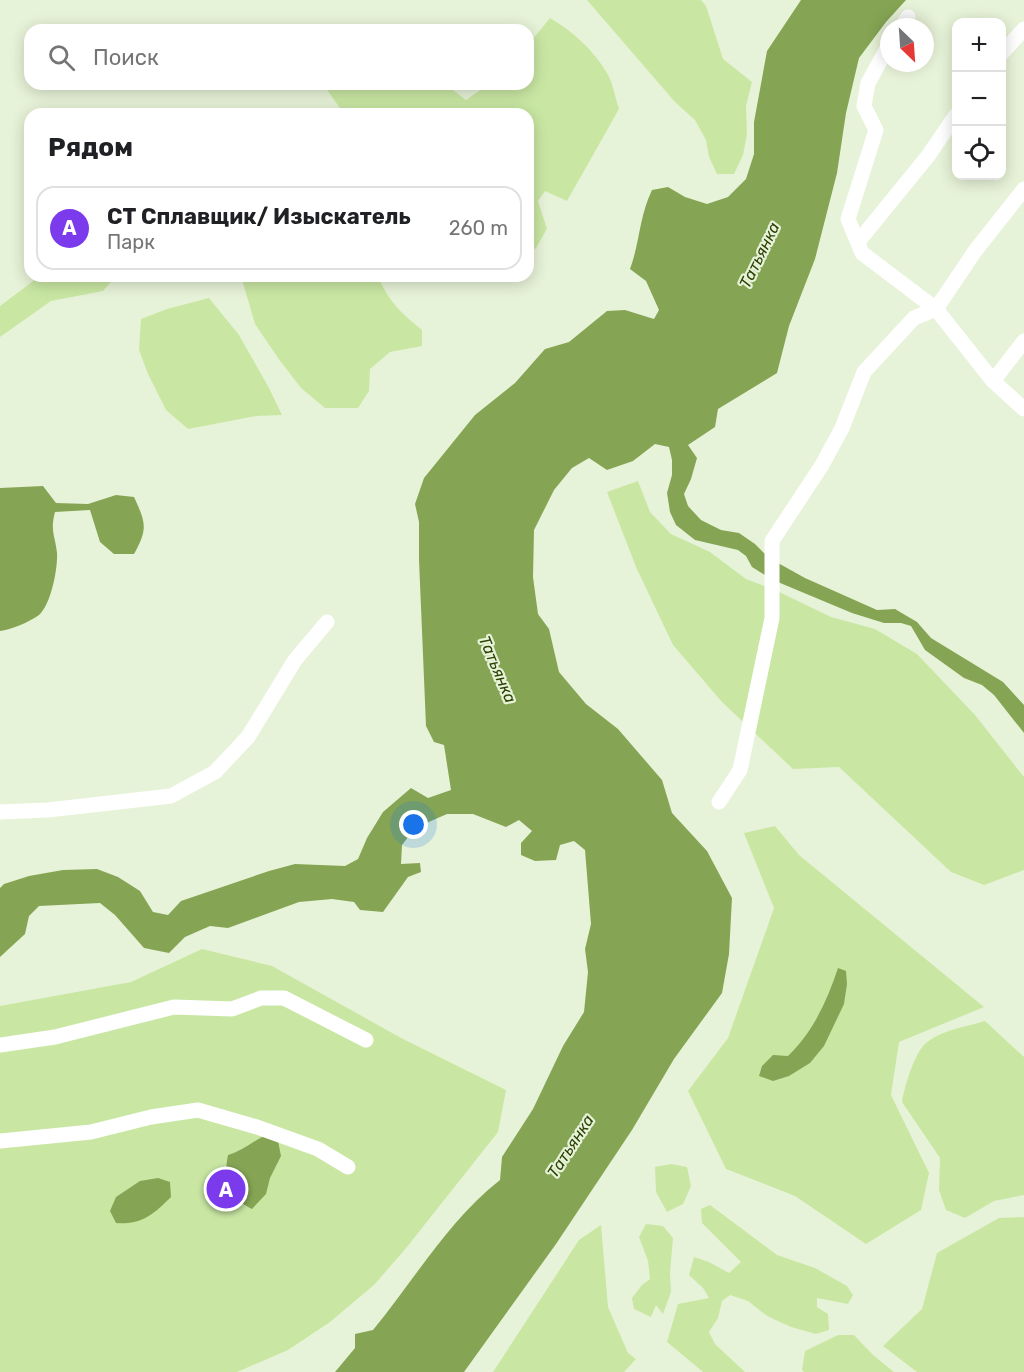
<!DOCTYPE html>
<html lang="ru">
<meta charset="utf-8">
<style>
body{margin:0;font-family:Rubik,sans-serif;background:#f6f6f6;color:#202124}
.controls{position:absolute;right:18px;top:18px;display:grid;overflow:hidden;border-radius:12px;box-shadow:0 3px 15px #0003}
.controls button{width:54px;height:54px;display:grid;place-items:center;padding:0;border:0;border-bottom:2px solid #e0e0e0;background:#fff;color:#202124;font:30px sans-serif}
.compass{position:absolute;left:880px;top:18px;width:54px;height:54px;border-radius:50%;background:#fff;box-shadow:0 3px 15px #0003;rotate:155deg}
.you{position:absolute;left:414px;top:825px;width:21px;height:21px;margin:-15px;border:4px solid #fff;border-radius:50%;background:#1a73e8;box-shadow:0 0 0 9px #1a73e833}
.badge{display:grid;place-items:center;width:39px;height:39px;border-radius:50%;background:#7c3aed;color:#fff;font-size:20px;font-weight:700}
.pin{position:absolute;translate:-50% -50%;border:3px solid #fff;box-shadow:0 2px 6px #0006}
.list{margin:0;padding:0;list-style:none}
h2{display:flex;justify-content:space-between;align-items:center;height:78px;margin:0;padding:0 24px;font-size:26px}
h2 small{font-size:20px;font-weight:400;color:#757577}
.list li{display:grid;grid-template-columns:39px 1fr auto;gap:18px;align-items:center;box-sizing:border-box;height:84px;margin:0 12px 12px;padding:0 12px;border:2px solid #e0e0e0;border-radius:18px}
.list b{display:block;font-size:22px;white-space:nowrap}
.list p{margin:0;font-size:20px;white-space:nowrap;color:#757577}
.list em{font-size:20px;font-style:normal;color:#757577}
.icon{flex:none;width:33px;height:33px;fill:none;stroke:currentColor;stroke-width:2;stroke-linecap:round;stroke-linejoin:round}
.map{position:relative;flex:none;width:1024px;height:1372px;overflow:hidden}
.search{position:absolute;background:#fff;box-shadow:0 3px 15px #0003;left:24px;top:24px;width:510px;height:66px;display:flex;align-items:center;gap:15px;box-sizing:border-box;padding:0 21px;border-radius:18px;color:#757577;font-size:22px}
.panel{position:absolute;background:#fff;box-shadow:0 3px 15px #0003;left:24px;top:108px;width:510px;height:174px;border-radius:18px}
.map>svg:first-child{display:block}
.green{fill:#c9e7a3}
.water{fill:#85a554}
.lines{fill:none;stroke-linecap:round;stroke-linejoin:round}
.minor{stroke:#fff;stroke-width:15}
.labels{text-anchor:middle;stroke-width:4.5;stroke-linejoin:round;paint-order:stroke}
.water-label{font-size:16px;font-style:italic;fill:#2d4103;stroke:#e7f3d8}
</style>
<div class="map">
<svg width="1024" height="1372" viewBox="0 0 1024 1372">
<rect width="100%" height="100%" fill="#e7f3d8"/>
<g class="green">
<polygon points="587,0 701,0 706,6 723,59 752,82 746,106 747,134 743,155 734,174 717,174 709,157 706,140 695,120 675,102"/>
<path d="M 550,18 C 573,31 594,51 607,73 C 613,83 615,97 619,109 L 567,201 L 545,191 L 538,201 L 547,229 L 536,248 L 528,254 L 528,114 L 344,114 L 323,84 L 445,84 L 466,100 L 489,84 L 528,84 L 528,45 Z"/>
<polygon points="40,276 116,276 103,291 51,301 0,337 0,306"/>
<path d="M 241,276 L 378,276 C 387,300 402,314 422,330 L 422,346 L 390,352 L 370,369 L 369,391 L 358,408 L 325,408 L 301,388 L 278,358 L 255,324 Z"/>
<polygon points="209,298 239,335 269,388 282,415 256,416 188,429 166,410 148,374 139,350 141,319 167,309"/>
<polygon points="638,481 650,512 671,534 710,552 746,579 775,590 831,617 875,629 917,654 975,715 1024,777 1024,870 984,885 951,872 839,767 793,769 722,702 673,645 636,567 607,492"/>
<polygon points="775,826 799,855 984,1007 899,1042 891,1095 929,1173 921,1210 866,1244 795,1196 726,1169 688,1091 728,1038 774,908 744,833"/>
<polygon points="202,949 272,966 403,1039 506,1090 498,1132 407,1247 374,1285 330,1322 288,1350 237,1372 0,1372 0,1006 131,982"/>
<path d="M 985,1021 L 1024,1057 L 1024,1195 L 994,1201 L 965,1218 L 946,1210 L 939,1190 L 940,1158 L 902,1102 C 904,1088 914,1055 924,1045 C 939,1030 966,1027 985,1021 Z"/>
<polygon points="671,1164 687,1167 691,1186 683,1204 667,1212 656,1192 655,1167"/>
<polygon points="710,1205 777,1255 815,1268 847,1286 853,1295 848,1304 817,1298 817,1307 828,1314 829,1330 816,1334 791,1327 767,1316 748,1301 730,1295 722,1301 718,1318 709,1332 715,1344 745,1372 703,1372 667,1342 678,1304 709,1298 703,1288 689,1275 694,1257 709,1262 729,1273 741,1262 702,1223 701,1209"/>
<polygon points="1024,1217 1024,1372 917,1372 883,1346 922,1309 937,1253 999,1218"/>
<polygon points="646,1224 663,1226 673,1238 670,1273 671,1292 663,1314 656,1305 651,1317 634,1309 632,1298 642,1285 650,1279 648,1261 639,1237"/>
<polygon points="601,1225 608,1307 628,1353 636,1359 624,1372 493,1372 579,1240"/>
<polygon points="838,1335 854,1335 873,1355 894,1372 804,1372 802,1370 805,1351"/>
</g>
<g class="water">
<path d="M 801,0 L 906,0 L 886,22 L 859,58 L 846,113 L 837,173 L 815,259 L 789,326 L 777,373 L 718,409 L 715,427 L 688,445 L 697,458 L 691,479 L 684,494 L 688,506 L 701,520 L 721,530 L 739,533 L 755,544 L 769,558 L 805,578 L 877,610 L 895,609 L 917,622 L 931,638 L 1003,682 L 1024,705 L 1024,733 L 994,695 L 982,685 L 964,678 L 925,650 L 911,626 L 901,623 L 884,623 L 852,613 L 773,580 L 752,567 L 746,556 L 738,550 L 695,540 L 676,525 L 670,512 L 667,493 L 672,475 L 672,460 L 669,447 L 655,444 L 633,461 L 607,470 L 589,458 L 572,468 L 554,490 L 534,530 L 533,577 L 538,614 L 549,629 L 559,672 L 586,704 L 618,729 L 662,780 L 672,813 L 707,851 L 732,898 L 729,954 L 722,993 L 674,1059 L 632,1130 L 556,1244 L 464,1372 L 335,1372 L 355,1348 L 355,1334 L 373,1330 C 414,1280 449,1220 500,1180 L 502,1157 L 533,1109 L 563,1046 L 584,1012 L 588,972 L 585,949 L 591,924 L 585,850 L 574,841 L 560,845 L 556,860 L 535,861 L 521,855 L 521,843 L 532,831 L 519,820 L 506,827 L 473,814 L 447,814 L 415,828 L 402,845 L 401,864 L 420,863 L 421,872 L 408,877 L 383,912 L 360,910 L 354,902 L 332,899 L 299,902 L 228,928 L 210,926 L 185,937 L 169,953 L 144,948 L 115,915 L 100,903 L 39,906 L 29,916 L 25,934 L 0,957 L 0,888 L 4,884 L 29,876 L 63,870 L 97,869 L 118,877 L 140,891 L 153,912 L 168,915 L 181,901 L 269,871 L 295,864 L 345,866 L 358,859 L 367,838 L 383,812 L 411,788 L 428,798 L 451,790 L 444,745 L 434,742 L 426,726 L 419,560 L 419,522 L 415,504 L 424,478 L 475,415 L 515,383 L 545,349 L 569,342 L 607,311 L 625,310 L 654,319 L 659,310 L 646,281 L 630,269 C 640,242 639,217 652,190 L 668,187 L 685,197 L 707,204 L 728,197 L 746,179 L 754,154 L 754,122 L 767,51 Z"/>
<path d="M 43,486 L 56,503 L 88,504 L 116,495 L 134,497 C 146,523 148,529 134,554 L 114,554 L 100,542 L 90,510 L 55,512 C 50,531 55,535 57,553 C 58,568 51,605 39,615 C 29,622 11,630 0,631 L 0,488 Z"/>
<path d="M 838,968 L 846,971 L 847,984 L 844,1004 L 824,1046 L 810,1063 L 789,1076 L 773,1081 L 759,1076 L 762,1066 L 773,1055 L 788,1056 C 813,1032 827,1001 838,968 Z"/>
<path d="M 266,1135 L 278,1141 L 281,1156 L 270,1178 L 266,1194 L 252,1209 C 227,1196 223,1181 228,1155 C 242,1151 252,1142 266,1135 Z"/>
<path d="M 158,1178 L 170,1182 L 171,1197 C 153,1215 141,1225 116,1223 L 110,1211 L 116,1197 L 140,1181 Z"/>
</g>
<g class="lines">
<g class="minor">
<polyline points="901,27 908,17"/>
<polyline points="889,45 868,83 864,106 876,130 848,219 862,253 936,309 993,381 1024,409"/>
<polyline points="1002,53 1024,29"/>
<polyline points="858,242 928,156 956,115"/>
<polyline points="993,381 1024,341"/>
<polyline points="719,802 740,770 772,618 772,541 822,465 842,428 864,372 914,318 936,309 975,251 1024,189"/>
<polyline points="0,812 48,810 171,796 215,772 248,737 295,660 327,622"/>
<polyline points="0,1045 55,1037 174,1007 232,1009 261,998 284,998 366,1040"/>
<polyline points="0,1141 91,1132 151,1117 198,1110 257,1127 318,1149 348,1167"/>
</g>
</g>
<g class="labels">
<g class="water-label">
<text transform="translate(759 255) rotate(-64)" y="6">Татьянка</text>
<text transform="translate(498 669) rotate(67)" y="6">Татьянка</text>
<text transform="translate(570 1146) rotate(-57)" y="6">Татьянка</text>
</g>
</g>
</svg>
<div class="controls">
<button>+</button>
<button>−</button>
<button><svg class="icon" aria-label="locate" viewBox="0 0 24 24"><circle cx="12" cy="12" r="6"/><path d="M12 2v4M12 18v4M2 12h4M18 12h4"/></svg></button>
</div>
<svg class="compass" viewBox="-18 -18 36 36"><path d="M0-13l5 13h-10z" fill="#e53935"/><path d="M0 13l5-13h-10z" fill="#757577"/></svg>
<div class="you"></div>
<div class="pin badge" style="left:226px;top:1189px">A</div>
<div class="search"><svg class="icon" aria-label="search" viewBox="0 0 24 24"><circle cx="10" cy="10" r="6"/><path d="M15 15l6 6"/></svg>Поиск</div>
<section class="panel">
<h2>Рядом<small></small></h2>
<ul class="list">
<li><span class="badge">A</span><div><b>СТ Сплавщик/ Изыскатель</b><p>Парк</p></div><em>260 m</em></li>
</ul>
</section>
</div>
